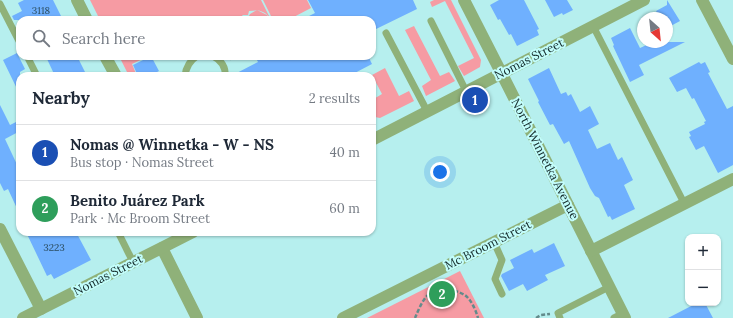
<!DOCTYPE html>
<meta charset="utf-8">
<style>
body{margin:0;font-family:Lora,serif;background:#f2f2f3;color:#1f2937}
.controls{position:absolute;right:12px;bottom:12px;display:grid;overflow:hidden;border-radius:8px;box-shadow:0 1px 3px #0004}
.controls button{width:36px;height:36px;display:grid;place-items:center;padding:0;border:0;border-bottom:1px solid #e0e1e3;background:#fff;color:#1f2937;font:20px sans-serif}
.compass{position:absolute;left:637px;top:12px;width:36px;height:36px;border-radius:50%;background:#fff;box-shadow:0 1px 3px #0004;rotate:153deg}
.you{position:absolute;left:440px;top:172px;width:14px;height:14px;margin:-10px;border:3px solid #fff;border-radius:50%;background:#1a73e8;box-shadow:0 0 0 6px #1a73e833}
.badge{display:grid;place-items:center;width:26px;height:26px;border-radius:50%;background:#c33250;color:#fff;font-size:13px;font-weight:700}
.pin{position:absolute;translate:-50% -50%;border:2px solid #fff;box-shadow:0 1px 4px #0006}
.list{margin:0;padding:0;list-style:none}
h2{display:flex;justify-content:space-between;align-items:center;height:52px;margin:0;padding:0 16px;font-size:17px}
h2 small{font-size:13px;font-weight:400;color:#747a83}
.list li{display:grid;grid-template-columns:26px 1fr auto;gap:12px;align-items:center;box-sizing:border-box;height:56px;padding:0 16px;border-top:1px solid #e0e1e3}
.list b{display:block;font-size:15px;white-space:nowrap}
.list p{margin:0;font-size:13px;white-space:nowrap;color:#747a83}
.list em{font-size:13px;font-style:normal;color:#747a83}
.icon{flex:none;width:22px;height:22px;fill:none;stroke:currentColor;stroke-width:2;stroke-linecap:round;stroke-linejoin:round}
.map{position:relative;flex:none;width:733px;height:318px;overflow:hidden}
.search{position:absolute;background:#fff;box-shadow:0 1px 3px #0004;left:16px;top:16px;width:360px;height:44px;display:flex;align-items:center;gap:10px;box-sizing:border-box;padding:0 14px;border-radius:12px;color:#747a83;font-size:15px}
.panel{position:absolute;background:#fff;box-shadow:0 1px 3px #0004;left:16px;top:72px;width:360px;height:164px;border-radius:12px}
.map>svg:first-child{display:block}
.green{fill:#f69ba3}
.building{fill:#6fb0fe}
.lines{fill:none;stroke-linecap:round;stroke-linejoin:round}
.path{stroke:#638b8b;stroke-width:2.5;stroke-dasharray:4 2;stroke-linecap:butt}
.lane{stroke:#8fb179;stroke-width:7}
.street{stroke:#8fb179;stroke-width:12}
.labels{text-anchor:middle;stroke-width:4;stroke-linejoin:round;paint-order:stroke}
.number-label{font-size:10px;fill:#2a4c5f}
.street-label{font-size:12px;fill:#132a2a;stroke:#c3fdfb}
</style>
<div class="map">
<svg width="733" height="318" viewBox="0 0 733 318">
<rect width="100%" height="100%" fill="#b6efee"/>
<g class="green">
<path d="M 90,0 L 261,0 L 271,20 L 269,20 L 270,19 C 265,10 258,10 249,11 L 248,15 L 243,15 L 237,20 L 233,20 L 231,17 L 225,20 L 100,20 Z"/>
<polygon points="263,0 307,0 311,8 288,20 273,20"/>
<polygon points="434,0 451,0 481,60 480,67 464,76 458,66 474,58 445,1 432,7 430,2"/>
<polygon points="257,10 267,15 268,20 240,20 244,16 249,16 250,14"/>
<polygon points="414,26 440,76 449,72 455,81 426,96 422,86 431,80 405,30"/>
<polygon points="119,56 149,56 132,64 137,76 129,76"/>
<polygon points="385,68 399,96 409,91 414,101 380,118 375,117 372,113 372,100 382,94 372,75"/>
<polygon points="460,271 484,318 367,318"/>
</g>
<g class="building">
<polygon points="24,0 53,0 63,20 14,20 12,16 22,11 18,3"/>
<polygon points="308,0 413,0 417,9 372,31 372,20 301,20 315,13"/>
<polygon points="499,0 524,0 539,29 537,30 539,35 517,46 511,34 509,35 500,19 498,20 490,5"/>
<polygon points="545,0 567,0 573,10 563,15 562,13 554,17"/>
<polygon points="667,0 680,21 667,28 667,18 660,18 656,11 667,5"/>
<polygon points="630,28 640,48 653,42 685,42 639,65 644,75 630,82 613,46 614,45 611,38"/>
<polygon points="17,53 25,69 20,72 20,95 3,60"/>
<polygon points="54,56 77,56 87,76 55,76 47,59"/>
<polygon points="151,56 159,71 149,76 138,76 133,65"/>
<polygon points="255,56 368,56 372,64 349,76 231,76 258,62"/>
<polygon points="699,62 701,64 705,62 710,72 708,73 727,109 733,106 733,165 718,173 704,146 696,150 689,137 691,136 689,132 705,124 704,122 706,121 694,98 692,99 686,88 677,92 669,78"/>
<polygon points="549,68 561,94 566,92 568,96 571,94 580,112 590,106 599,124 588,130 597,149 610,143 618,160 622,157 633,180 624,185 635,209 612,220 610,216 608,217 599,198 595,196 590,188 569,141 564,144 553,124 550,125 538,102 539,101 528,79"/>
<polygon points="0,105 10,125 20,120 20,131 5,139 20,171 20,215 8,189 4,191 0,183"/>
<polygon points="26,232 76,232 91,260 54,279 51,274 47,276"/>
<polygon points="554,243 565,266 545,275 548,280 527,291 523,284 509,291 501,276 502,274 514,268 510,260 532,249 534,253"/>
<polygon points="697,303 705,303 713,318 668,318"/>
</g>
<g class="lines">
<g class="path">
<polyline points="230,59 237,56"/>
<path d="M 415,318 C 418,311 422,301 427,296 C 436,286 457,289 466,296 C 472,301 476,311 478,318"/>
<polyline points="536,318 541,315 550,314"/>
</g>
<g class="lane">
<polyline points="0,4 20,43"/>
<polyline points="431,21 466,91"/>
<polyline points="593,26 684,203"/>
<polyline points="386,33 427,111"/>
<polyline points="27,56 37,76"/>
<path d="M 213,56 C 221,60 226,67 225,76"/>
<path d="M 185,76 C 186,67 189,61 197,56"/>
<polyline points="118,232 133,262"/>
<polyline points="494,242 502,260 495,279 502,294"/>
<polyline points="560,318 558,313 609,287"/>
<polyline points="614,318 622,314"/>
</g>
<g class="street">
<polyline points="77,0 87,20"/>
<polyline points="464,0 508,86 625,318"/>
<polyline points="702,0 733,59"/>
<polyline points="105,56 116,76"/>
<polyline points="372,140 644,0"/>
<polyline points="0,229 41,309"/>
<polyline points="162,248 197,318"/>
<polyline points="591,251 733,179"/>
<polyline points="23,318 193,232"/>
<polyline points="343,318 568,205"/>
</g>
</g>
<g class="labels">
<g class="number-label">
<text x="41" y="14">3118</text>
<text x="54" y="251">3223</text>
</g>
<g class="street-label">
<text transform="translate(529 59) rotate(-27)" y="4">Nomas Street</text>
<text transform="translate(545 159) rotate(63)" y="4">North Winnetka Avenue</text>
<text transform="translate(488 245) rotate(-27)" y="4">Mc Broom Street</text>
<text transform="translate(108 275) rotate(-27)" y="4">Nomas Street</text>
</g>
</g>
</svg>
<div class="controls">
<button>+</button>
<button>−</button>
</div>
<svg class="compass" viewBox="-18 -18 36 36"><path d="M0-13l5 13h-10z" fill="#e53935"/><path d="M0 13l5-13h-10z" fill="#747a83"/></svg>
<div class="you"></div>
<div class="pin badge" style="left:475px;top:100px;background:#1a4fb4">1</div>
<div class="pin badge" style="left:442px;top:294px;background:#2e9e5b">2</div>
<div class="search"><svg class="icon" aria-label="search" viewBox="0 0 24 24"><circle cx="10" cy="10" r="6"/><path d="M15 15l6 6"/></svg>Search here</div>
<section class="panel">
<h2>Nearby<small>2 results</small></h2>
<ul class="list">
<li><span class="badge" style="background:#1a4fb4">1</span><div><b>Nomas @ Winnetka - W - NS</b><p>Bus stop · Nomas Street</p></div><em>40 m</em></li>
<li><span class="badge" style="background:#2e9e5b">2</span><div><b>Benito Juárez Park</b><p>Park · Mc Broom Street</p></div><em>60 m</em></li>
</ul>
</section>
</div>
